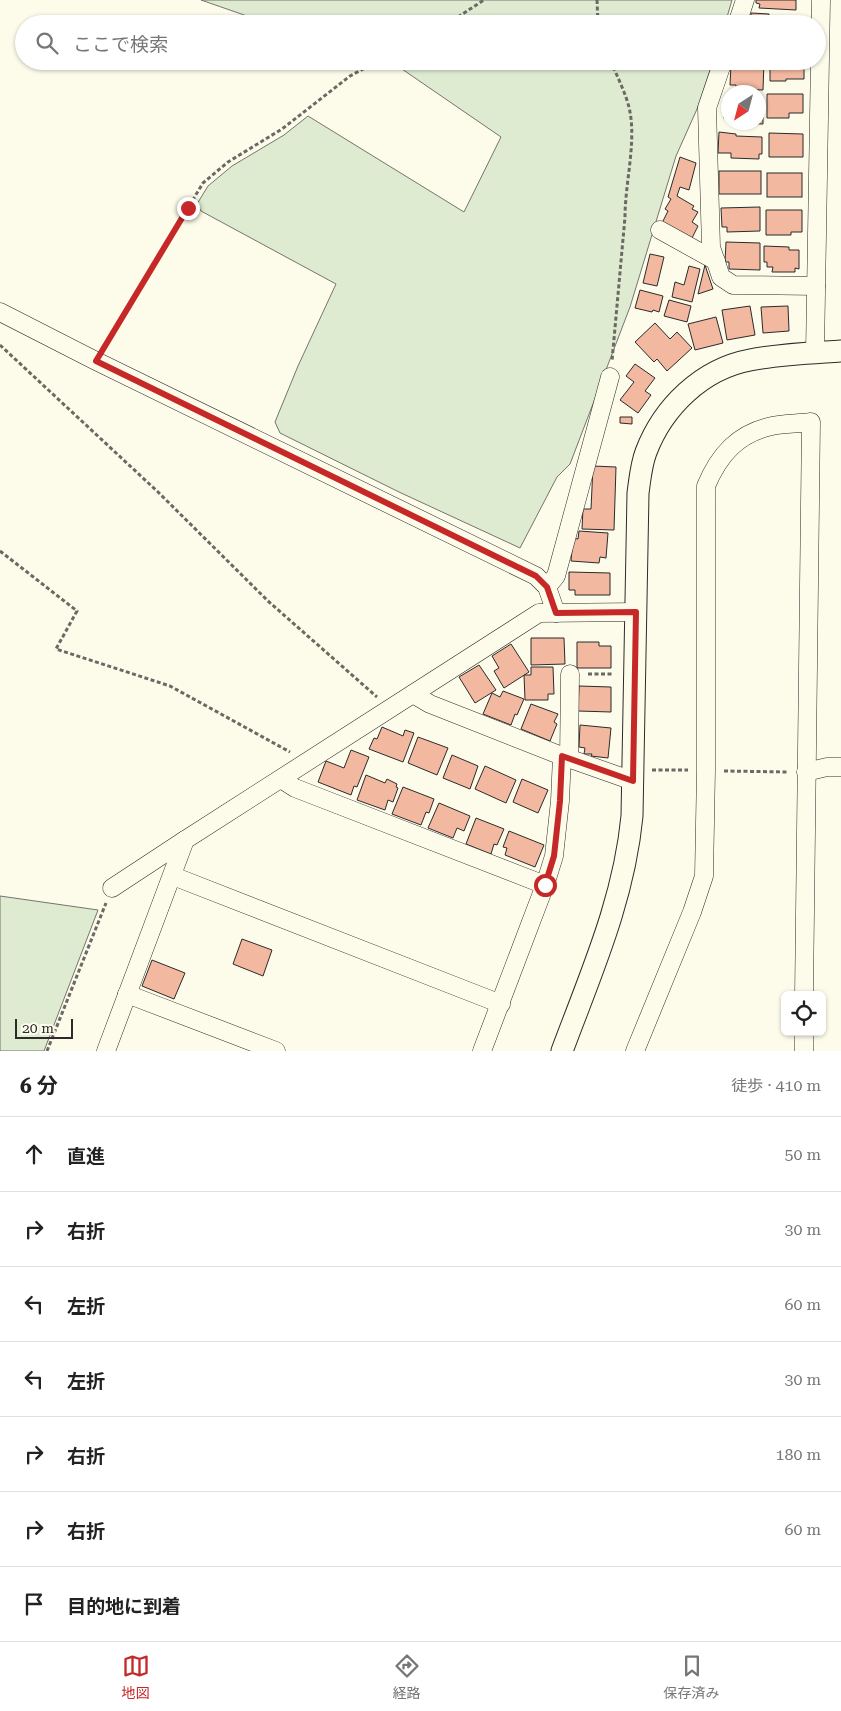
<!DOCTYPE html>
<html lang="ja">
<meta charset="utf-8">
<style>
body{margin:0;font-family:"Roboto Serif","Noto Sans JP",serif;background:#f2f2f2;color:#222}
.controls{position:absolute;right:15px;bottom:15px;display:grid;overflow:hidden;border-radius:8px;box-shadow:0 1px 4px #0004}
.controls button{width:45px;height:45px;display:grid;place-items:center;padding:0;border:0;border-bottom:1px solid #e0e0e0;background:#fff;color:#222;font:25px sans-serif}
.compass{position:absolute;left:721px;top:85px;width:45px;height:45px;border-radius:50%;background:#fff;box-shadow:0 1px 4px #0004;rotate:216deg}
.scale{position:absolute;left:15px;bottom:12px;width:58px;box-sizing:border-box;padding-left:5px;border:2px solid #2b2b2b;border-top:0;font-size:14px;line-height:18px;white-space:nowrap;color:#2b2b2b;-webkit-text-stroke:4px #fdfbea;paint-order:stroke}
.stop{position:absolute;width:15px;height:15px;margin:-11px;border:4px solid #c62828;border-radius:50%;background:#fff}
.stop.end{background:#c62828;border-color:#fff;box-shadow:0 1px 5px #0008}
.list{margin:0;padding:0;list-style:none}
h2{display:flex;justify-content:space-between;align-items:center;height:65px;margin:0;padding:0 20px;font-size:21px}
h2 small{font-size:16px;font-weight:400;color:#767676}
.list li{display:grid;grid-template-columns:32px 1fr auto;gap:15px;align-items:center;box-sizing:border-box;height:75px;padding:0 20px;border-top:1px solid #e0e0e0}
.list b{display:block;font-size:19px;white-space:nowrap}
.list em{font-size:16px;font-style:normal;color:#767676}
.icon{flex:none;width:28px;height:28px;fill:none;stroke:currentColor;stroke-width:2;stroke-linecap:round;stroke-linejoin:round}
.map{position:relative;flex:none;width:841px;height:1051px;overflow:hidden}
.search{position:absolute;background:#fff;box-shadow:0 1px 4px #0004;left:15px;right:15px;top:15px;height:55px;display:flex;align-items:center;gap:12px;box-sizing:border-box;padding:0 18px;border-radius:28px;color:#767676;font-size:19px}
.sheet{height:590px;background:#fff}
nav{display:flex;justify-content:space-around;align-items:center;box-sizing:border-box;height:70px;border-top:1px solid #e0e0e0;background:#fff;font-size:14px;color:#767676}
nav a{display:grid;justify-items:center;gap:2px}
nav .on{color:#c62828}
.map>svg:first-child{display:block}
.green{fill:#deebd1;stroke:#74746e}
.building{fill:#f2b8a0;stroke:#2b2b2b}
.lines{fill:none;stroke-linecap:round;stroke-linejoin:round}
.minor-casing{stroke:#2b2b2b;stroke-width:19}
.tertiary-casing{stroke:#2b2b2b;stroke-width:23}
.path{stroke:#6a6964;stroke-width:3;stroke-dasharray:4 2.5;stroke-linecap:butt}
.minor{stroke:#fdfbea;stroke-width:18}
.tertiary{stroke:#fdfbea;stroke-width:21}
.route{stroke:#c62828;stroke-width:6}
</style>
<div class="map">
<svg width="841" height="1051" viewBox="0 0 841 1051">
<rect width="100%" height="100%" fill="#fdfbea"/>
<g class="green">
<polygon points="201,0 732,0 725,24 270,24"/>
<polygon points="382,61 713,61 697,109 676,156 630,307 570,464 557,477 520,548 399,492 280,433 275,422 298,366 336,284 201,211 197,204 208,186 232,166 284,135 308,116 464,212 501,137 399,67"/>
<polygon points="0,896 98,910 44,1051 0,1051"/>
</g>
<g class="building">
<polygon points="756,0 796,0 796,10 759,8 760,4 756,3"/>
<polygon points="751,13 769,14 769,23 793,24 751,24"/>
<polygon points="736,61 764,61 763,90 736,89 736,85 730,85 731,65 736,65"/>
<polygon points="770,61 804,61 804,79 786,79 786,81 770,81"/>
<polygon points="767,94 803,94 803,113 789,113 789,118 767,118"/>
<rect x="724" y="99" width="4" height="19"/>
<polygon points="758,102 763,102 763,124 732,123 758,122"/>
<polygon points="719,132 736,134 736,136 762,137 762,154 759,154 759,159 731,158 731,153 718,153"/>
<polygon points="769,133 803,134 803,157 769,157"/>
<polygon points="680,157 696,163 689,190 680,187 677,196 694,206 692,209 698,212 692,222 698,226 691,240 662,223 668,211 665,209 671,199 668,197"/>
<rect x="719" y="171" width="42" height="23"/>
<rect x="767" y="173" width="35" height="24"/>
<polygon points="760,207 760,231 727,232 727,227 722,227 721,208"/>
<polygon points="766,210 802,210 802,232 791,232 791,235 766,235"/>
<polygon points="726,242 760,243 760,270 729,269 729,262 725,262"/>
<polygon points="764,246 789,247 789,250 799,250 799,269 795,268 795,272 772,272 773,267 767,267 767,262 764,262"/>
<polygon points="650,254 664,257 657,286 643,283"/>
<polygon points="705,265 713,289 698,294"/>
<polygon points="689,266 700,269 692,302 672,297 675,282 684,285"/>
<polygon points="640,290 663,296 659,312 653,310 652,312 635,308"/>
<polygon points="669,300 691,306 687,322 664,316"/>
<polygon points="750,306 755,335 727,340 722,310"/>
<polygon points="788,306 789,331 763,333 761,307"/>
<polygon points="716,317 723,343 695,350 688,324"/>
<polygon points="655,323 670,339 677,332 692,348 667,371 657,359 654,362 635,342"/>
<polygon points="635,364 655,378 645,391 651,395 638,413 620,400 634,382 626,376"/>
<polygon points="620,417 632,417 632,424 620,423"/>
<polygon points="593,466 616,467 614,530 582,529 583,509 591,509"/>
<polygon points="579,531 608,533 606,558 600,557 599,563 571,561 573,538 578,539"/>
<polygon points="569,572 610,573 610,595 575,595 575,590 569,590"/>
<polygon points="531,638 564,638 565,664 531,665"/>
<polygon points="577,642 599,642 599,646 611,646 611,668 577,668"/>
<polygon points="511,644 529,672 504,688 494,671 499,668 492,656"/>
<polygon points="479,665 496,690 475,703 459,677"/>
<polygon points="531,667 553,667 554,694 548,694 548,700 525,700 524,675 531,675"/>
<polygon points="579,686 611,687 611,712 578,711"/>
<polygon points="503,691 524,699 517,715 515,714 511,725 483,714 492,693 500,697"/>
<polygon points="531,704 558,714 554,722 557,724 550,741 521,729"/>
<polygon points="580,725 611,728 608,758 591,756 592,754 584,754 585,748 579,747"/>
<polygon points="382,727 403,736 405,730 414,733 403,762 369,749 374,738 377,739"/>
<polygon points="418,737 448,748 437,775 408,763"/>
<polygon points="351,750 369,757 357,787 354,786 351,795 318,782 326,761 344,768"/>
<polygon points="452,755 478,766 470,789 443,778"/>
<polygon points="485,766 516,780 506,803 475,789"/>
<polygon points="366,775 385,783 387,779 397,784 396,787 398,788 393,802 388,800 385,810 357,800"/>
<polygon points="522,779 548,790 538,813 513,802"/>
<polygon points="403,787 434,799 429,813 426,812 421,825 392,814"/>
<polygon points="439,803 470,816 464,831 457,828 453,838 428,828"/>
<polygon points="476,818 504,829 497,845 494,844 491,854 466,844"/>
<polygon points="509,831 544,845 535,867 505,855 507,848 503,847"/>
<polygon points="242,939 272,950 263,976 233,964"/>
<polygon points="152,960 185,973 174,999 142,986"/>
</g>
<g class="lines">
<defs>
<g id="minor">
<polyline points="737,24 745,0"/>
<polyline points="723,61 707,108 711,247 721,277 733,285 816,286"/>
<polyline points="660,230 716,261"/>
<polyline points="0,312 96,361 536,576 547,587 556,613"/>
<polyline points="815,352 821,0"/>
<polyline points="547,587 556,576 610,377"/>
<polyline points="413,694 430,704 562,756 633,781"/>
<polyline points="569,758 570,674"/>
<polyline points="806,772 827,767 841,767"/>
<polyline points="281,779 295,788 545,885"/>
<polyline points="173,876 501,1004"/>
<polyline points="112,888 185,840"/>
<polyline points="127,994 276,1051"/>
<polyline points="106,1051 185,840 539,613 637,612"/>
<polyline points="482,1051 545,885 554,856 560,801 562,756"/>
<path d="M 635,1051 L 692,912 L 704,876 L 706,770 L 706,486 C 719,455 738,433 772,426 C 784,423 798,424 811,422 L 804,995"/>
<polyline points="804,1051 804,1032"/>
</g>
<path id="tertiary" d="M 562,1051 C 591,973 624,900 632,816 L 638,493 C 640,479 641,465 646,452 C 663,407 702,369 750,360 C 780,354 811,353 841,351"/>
</defs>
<use href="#minor" class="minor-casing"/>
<use href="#tertiary" class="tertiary-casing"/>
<g class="path">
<polyline points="597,0 598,24"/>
<polyline points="447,24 484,0"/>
<path d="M 611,61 C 617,77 627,95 630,112 C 636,144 625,184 625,217 L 612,361"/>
<polyline points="0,345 158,492 268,601 377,697"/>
<polyline points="105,345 203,183 228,162 282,129 350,76 378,61"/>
<polyline points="0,551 77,611 56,649 170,686 290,752"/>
<polyline points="588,674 614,674"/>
<polyline points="652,770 688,770"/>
<polyline points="724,771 788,772"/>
<polyline points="47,1051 106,903"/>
</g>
<use href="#minor" class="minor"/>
<use href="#tertiary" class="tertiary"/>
</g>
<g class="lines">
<polyline class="route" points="188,208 96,361 536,576 547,587 556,613 636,612 633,781 562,756 560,801 554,856 545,885"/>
</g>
</svg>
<div class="controls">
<button><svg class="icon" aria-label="locate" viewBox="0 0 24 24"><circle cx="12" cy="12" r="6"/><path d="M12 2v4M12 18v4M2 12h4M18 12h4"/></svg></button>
</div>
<svg class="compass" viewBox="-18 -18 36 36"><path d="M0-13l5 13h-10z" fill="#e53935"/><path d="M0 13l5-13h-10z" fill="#767676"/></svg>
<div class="scale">20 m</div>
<div class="stop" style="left:545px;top:885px"></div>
<div class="stop end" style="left:188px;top:208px"></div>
<div class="search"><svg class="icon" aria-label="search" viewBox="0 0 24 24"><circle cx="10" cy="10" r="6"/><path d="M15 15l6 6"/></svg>ここで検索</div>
</div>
<section class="sheet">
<h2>6 分<small>徒歩 · 410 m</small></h2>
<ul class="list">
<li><svg class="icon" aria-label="ahead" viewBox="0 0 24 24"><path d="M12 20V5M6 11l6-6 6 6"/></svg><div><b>直進</b></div><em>50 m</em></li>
<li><svg class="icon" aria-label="right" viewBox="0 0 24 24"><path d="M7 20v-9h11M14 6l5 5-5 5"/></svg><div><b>右折</b></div><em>30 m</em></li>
<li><svg class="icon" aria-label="left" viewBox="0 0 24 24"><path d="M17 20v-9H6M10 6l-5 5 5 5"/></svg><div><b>左折</b></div><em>60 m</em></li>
<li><svg class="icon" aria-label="left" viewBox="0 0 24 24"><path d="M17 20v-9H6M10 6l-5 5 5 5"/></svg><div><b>左折</b></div><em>30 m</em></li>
<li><svg class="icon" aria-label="right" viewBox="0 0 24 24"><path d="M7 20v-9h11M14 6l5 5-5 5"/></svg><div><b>右折</b></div><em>180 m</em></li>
<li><svg class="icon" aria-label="right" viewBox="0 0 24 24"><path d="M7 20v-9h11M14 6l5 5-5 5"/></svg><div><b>右折</b></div><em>60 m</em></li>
<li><svg class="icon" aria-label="arrive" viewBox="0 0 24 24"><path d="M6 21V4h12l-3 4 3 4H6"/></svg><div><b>目的地に到着</b></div></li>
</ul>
</section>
<nav>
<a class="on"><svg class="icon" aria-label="map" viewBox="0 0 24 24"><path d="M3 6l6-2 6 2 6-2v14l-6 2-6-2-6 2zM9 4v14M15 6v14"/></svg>地図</a>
<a><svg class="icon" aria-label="directions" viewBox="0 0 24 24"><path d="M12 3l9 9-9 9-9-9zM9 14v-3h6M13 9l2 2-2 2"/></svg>経路</a>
<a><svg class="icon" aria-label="saved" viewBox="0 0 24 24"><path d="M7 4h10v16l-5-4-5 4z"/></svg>保存済み</a>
</nav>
